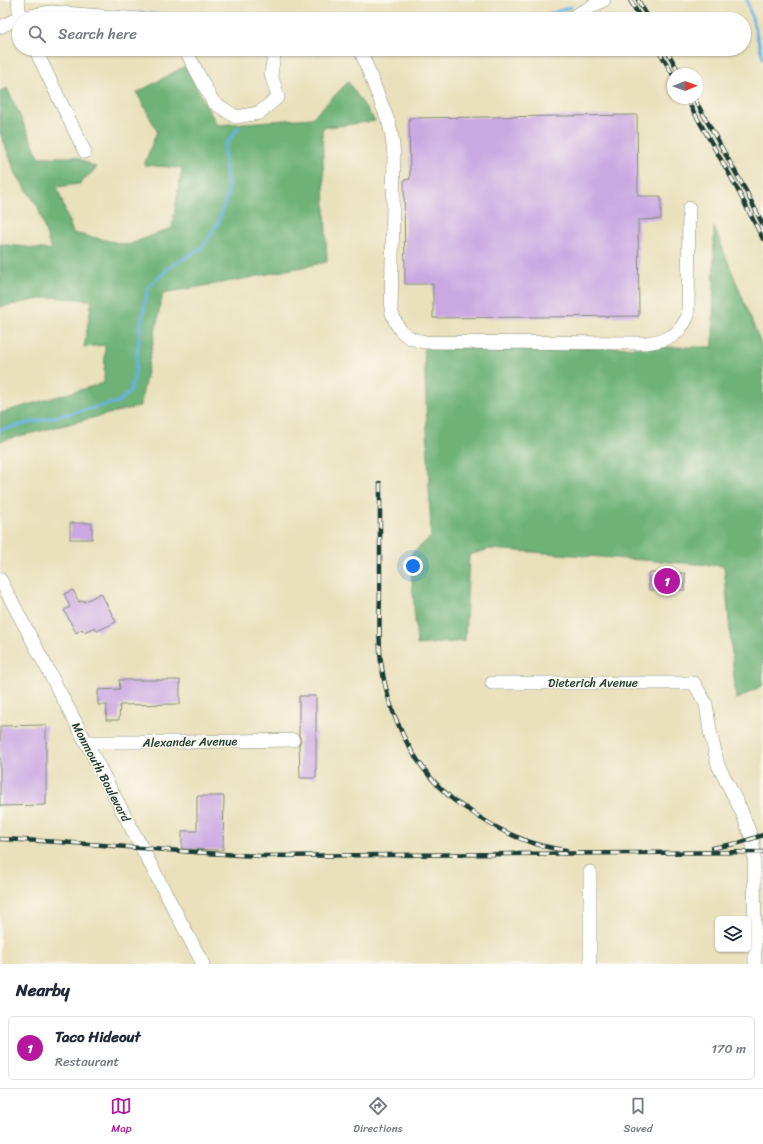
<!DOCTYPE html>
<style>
body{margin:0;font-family:Sriracha,sans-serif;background:#f2f2f3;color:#1f2937}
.controls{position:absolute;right:12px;bottom:12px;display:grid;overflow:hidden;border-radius:6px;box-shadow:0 1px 3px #0004}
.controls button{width:36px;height:36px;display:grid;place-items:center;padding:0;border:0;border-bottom:1px solid #e0e1e3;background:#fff;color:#1f2937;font:20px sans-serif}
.compass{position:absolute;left:667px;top:68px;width:36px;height:36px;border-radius:50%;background:#fff;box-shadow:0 1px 3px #0004;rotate:89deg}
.you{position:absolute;left:413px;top:566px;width:14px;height:14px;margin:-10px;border:3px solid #fff;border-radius:50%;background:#1a73e8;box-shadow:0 0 0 6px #1a73e833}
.badge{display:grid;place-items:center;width:26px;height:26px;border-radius:50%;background:#b5179e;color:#fff;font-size:13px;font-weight:700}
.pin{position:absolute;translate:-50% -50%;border:2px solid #fff;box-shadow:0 1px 4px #0006}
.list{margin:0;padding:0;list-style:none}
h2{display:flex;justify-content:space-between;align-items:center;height:52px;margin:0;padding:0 16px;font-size:17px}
h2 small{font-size:13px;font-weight:400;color:#747a83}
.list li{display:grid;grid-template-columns:26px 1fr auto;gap:12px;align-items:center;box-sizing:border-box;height:64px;margin:0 8px 8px;padding:0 8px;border:1px solid #e0e1e3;border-radius:6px}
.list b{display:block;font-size:15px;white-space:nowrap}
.list p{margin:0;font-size:13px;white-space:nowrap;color:#747a83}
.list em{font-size:13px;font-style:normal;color:#747a83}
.icon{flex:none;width:22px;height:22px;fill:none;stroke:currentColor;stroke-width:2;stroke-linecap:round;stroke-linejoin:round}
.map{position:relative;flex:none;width:763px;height:964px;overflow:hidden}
.search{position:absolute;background:#fff;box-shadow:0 1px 3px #0004;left:12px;right:12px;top:12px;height:44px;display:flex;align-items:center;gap:10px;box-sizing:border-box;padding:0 14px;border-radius:22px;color:#747a83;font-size:15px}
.sheet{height:124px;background:#fff}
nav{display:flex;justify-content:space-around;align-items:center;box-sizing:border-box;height:56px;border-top:1px solid #e0e1e3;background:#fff;font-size:11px;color:#747a83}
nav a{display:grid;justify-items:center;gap:2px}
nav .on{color:#b5179e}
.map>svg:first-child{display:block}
.forest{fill:#6eb278;stroke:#467856}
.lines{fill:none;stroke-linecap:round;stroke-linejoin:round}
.stream{stroke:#6bb0e1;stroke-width:3}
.building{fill:#caa9e3}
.minor-casing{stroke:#848e78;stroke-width:14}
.minor{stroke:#fff;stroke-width:13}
.rail-casing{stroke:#1f3d34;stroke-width:4.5}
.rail{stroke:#fbf7ec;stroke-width:3;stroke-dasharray:9;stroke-linecap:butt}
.labels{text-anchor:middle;stroke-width:3;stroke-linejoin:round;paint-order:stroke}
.street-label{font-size:12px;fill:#1f3d34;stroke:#fbf7ec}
</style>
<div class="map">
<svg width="763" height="964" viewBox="0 0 763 964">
<rect width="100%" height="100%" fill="#fbf7ec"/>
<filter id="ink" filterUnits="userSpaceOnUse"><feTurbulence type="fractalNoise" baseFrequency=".025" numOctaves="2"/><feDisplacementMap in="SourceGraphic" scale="8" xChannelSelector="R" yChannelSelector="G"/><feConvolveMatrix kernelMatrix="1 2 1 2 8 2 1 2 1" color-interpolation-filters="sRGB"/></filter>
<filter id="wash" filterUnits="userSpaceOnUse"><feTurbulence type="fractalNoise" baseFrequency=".012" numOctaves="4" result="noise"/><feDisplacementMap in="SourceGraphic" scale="16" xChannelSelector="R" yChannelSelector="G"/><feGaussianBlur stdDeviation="0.9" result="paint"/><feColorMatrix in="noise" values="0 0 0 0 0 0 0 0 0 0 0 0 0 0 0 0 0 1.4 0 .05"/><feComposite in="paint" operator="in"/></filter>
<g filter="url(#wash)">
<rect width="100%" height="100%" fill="#e9e0bc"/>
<g class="forest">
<polygon points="185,66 217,125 312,118 348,82 375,121 322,128 327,262 238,280 163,293 140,406 0,441 0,413 104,383 105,345 84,347 92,300 50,297 0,307 0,244 51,250 38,207 16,174 0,132 0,91 7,88 39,157 76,157 97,168 79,184 57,187 73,233 128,245 172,228 182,168 144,165 157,131 137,93"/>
<polygon points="714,227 763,349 763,685 736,700 724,566 490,549 469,555 465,641 417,645 410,555 431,537 424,348 713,347"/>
</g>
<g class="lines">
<g class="stream">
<polyline points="747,0 763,58"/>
<polyline points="140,13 215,19"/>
<polyline points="533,19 571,7"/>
<polyline points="318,53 321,49"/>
<polyline points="0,430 118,402 130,392 135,374 140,329 148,287 170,267 203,247 219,222 228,192 224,147 239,127"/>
</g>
</g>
<g id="blocks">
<g class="building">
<polygon points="637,115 638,196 661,196 661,219 638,220 639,316 433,318 433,284 405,284 404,180 410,179 409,118"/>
<rect x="70" y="523" width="22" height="16"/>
<polygon points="648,573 685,573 685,590 649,590"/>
<polygon points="73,590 79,602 84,600 84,602 101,593 116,622 97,631 95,627 84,632 82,629 76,633 64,610 70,607 64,594"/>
<polygon points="119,680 180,680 180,704 120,705 119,720 106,720 107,705 98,705 98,690 120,689"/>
<polygon points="299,696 316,696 316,778 300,778 299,745 301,740 299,735"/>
<polygon points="46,725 46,805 0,806 0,726"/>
<polygon points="197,796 224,796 223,850 182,849 182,831 197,831"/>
</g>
</g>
</g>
<g filter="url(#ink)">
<use href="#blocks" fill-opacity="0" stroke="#848e78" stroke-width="1"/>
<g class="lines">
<defs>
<g id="minor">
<polyline points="18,0 20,19"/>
<polyline points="569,19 604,0"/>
<polyline points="0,27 19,18 51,12 140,19"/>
<polyline points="35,49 85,152"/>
<polyline points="185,49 213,102 236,117 259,113 278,97 271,74 275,49"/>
<path d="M 360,49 L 389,123 L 392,137 L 394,155 L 391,310 C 397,330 404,339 425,342 L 646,343 C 668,340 678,337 688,316 L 689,208"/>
<polyline points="0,579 203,964"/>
<polyline points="492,683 694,683 706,704 710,731 718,765 741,810 752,839 754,852 755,964"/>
<polyline points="86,742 186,742 293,740"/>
<polyline points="590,872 590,964"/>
</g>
</defs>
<use href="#minor" class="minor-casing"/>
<use href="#minor" class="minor"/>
<defs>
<g id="rail">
<polyline points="630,0 641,19"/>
<polyline points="638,0 649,19"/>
<polyline points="658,49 673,75"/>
<polyline points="666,49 680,74"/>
<polyline points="686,98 732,179 763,239"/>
<polyline points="694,98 746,191 763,225"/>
<path d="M 380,483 C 380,518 380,552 380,586 C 380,611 378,637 381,662 C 387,711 411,763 449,796 C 455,802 462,806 469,810 C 496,830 533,847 566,850"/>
<path d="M 0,839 C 87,842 173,852 260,856 L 763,852"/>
<polyline points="712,848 739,843 763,835"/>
</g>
</defs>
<use href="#rail" class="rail-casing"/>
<use href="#rail" class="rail"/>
</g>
</g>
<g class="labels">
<g class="street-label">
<text x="593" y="687">Dieterich Avenue</text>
<text transform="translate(190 742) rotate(-1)" y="4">Alexander Avenue</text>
<text transform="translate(101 772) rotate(62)" y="4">Monmouth Boulevard</text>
</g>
</g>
</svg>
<div class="controls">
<button><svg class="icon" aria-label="layers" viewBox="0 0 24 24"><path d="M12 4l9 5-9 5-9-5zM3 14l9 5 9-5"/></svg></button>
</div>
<svg class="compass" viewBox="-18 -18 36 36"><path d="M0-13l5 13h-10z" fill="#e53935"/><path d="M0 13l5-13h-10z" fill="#747a83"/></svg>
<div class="you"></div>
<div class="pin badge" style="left:667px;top:581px">1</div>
<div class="search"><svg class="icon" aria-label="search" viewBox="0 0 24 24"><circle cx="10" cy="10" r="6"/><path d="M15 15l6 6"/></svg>Search here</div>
</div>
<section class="sheet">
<h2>Nearby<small></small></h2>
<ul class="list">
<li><span class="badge">1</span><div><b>Taco Hideout</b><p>Restaurant</p></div><em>170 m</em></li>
</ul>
</section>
<nav>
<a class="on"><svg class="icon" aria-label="map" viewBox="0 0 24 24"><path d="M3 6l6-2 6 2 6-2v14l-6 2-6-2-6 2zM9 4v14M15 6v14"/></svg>Map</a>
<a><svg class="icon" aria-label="directions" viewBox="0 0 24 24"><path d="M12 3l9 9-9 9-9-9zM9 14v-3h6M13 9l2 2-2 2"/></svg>Directions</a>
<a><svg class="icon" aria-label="saved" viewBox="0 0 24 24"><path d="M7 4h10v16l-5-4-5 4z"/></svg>Saved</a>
</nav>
